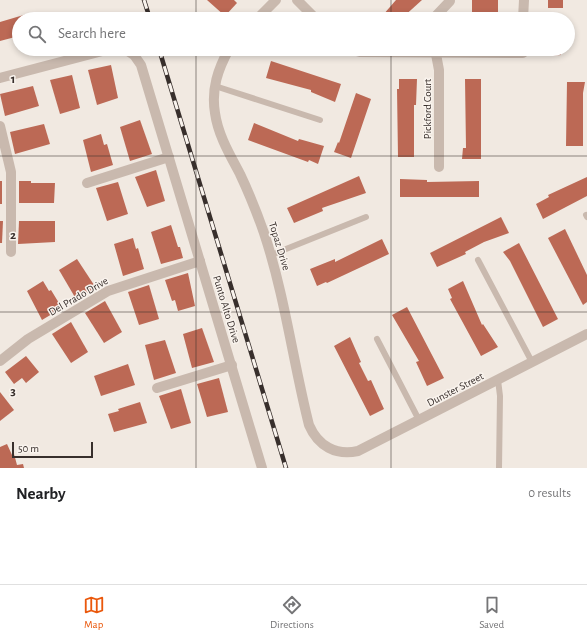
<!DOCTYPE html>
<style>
body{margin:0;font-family:"Alegreya Sans",sans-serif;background:#f6f6f6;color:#202124}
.scale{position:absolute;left:12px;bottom:10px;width:81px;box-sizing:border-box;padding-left:4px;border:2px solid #382f2c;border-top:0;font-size:11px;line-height:14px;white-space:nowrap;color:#382f2c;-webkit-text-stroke:3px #f9f3ed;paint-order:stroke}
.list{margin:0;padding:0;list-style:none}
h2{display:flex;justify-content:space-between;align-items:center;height:52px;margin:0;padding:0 16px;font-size:17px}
h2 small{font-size:13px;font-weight:400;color:#757577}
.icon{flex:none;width:22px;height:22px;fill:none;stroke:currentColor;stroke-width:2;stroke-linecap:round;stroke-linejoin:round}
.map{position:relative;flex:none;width:587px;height:468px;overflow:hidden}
.search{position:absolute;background:#fff;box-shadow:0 2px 6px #0003;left:12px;right:12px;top:12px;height:44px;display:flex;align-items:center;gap:10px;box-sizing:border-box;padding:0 14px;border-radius:22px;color:#757577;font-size:15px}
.sheet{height:116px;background:#fff}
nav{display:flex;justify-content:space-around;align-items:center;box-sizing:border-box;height:56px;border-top:1px solid #e0e0e0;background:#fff;font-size:11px;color:#757577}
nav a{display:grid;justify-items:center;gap:2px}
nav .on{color:#ea580c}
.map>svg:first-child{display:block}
.building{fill:#bc6955}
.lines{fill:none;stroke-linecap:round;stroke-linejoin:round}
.lane{stroke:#c9b9ae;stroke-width:6}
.street{stroke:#c9b9ae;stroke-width:10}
.rail-casing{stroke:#382f2c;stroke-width:4.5}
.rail{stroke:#f9f3ed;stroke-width:3;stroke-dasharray:9;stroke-linecap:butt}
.grid{fill:none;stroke:#382f2c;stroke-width:1;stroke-opacity:0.55}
.labels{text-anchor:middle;stroke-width:3;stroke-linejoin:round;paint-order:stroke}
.street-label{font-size:11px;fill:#382f2c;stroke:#f9f3ed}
.grid-label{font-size:13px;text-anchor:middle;font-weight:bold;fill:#382f2c;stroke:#f9f3ed;stroke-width:3;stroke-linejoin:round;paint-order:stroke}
</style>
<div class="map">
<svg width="587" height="468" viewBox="0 0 587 468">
<rect width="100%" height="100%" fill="#f1e9e1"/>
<g class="building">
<polygon points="207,0 234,0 237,3 225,16"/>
<polygon points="396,0 422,0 401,19 386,19 383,15"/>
<rect x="472" y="0" width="26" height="17"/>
<rect x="548" y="0" width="15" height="8"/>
<polygon points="27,14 28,19 19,19 19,36 0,41 0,22"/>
<polygon points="546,49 561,49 561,55 546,56"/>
<polygon points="271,61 341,84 335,102 311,92 311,90 266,78"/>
<polygon points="111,65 118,98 97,105 88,70"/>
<polygon points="72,75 80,108 60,114 50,80"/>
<polygon points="399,79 417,79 416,105 414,105 414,157 398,157 397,89 399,89"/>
<polygon points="465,79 481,79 481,159 462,159 463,148 466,148"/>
<polygon points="567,82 585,82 583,93 583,146 566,146"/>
<polygon points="33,86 39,106 5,116 0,94"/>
<polygon points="356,93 371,99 351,158 334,152 338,142 339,143"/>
<polygon points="140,120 152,154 130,161 120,127"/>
<polygon points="254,123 298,141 299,139 324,146 318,164 309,160 308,162 248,140"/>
<polygon points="44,124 50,144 15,154 10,132"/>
<polygon points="101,134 104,145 107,144 113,165 91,172 83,140"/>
<polygon points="156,170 165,201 147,207 135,177"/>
<polygon points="359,176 366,193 322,208 323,211 294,223 287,208"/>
<polygon points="587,177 587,196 543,219 536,204 549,197 548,195"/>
<polygon points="400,179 427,180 427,182 479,181 479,197 400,197"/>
<rect x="0" y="181" width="2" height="23"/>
<polygon points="19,181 31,181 31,183 55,183 54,203 19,203"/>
<polygon points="118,182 128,214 107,221 96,188"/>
<polygon points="501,217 509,233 484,242 465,252 466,254 437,267 430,253"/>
<polygon points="0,221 3,221 2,243 0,243"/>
<polygon points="19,221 55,221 55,242 18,244"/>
<polygon points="171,225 178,247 180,247 183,258 161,264 151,232"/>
<polygon points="565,229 587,275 587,302 583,305 548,238"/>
<polygon points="133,238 136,249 138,248 144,269 123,276 114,244"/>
<polygon points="382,239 389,254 327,283 326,282 317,286 310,269 335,259 335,262"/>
<polygon points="519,243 558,319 543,327 510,261 503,252"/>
<polygon points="77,259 96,288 76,299 59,270"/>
<polygon points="188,273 195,306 178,311 175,300 172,301 165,280"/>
<polygon points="43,281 49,291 51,290 62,308 42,320 27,291"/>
<polygon points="463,281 482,325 483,324 498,347 481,356 450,299 452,298 448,289"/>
<polygon points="149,285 159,319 139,325 128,292"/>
<polygon points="105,301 122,332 104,343 85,313"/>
<polygon points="407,307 444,378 427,386 416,362 419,361 392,315"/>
<polygon points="71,322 88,352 71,363 52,334"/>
<polygon points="202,328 214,362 192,368 183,334"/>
<polygon points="350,337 361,362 359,363 368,381 371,380 384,409 370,416 334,346"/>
<polygon points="165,340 176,373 154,380 145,345"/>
<polygon points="26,356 39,372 26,383 22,378 14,384 5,372"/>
<polygon points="128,364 135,385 101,396 94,376"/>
<polygon points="219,378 228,412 207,417 197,384"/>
<polygon points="181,389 191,423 171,429 159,396"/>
<polygon points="0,392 14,410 0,421"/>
<polygon points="140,402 147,423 114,432 108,414 119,411 118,409"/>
<polygon points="7,444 12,455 14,454 17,465 23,464 24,468 0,468 0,447"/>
</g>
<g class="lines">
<g class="lane">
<polyline points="215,86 320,120"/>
<polyline points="586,215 587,217"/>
<polyline points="271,255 366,217"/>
<polyline points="478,260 532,362"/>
<polyline points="377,339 419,420"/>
<polyline points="498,380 500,396 499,468"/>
</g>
<g class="street">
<polyline points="297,0 316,19"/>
<polyline points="257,19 276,0"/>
<polyline points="433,19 450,1"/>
<polyline points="523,19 524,0"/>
<polyline points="125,49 134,55 141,65 262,468"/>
<path d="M 229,49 C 218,69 211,89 215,113 C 218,135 230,155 240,174 C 249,193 257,213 264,233 C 285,296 293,362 309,425 C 318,446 336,456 358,451 L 587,334"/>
<polyline points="350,49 360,52 523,53 523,49"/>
<polyline points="435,49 439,70 439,167"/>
<polyline points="0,78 110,49"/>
<polyline points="0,126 11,172 11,252"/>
<polyline points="87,183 169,157"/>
<polyline points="0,361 28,339 108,291 200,261"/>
<polyline points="157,388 232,365"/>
</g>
<defs>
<g id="rail">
<polyline points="144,0 150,19"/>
<polyline points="159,49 286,468"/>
</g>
</defs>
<use href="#rail" class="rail-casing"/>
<use href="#rail" class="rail"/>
</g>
<path class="grid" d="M 196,0 L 196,19M 391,0 L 391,19M 196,49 L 196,468M 391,49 L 391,468M 0,156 L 587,156M 0,312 L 587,312"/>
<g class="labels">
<g class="street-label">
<text transform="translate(427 109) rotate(-90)" y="4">Pickford Court</text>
<text transform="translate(280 246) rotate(73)" y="4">Topaz Drive</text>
<text transform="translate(78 296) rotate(-30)" y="4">Del Prado Drive</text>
<text transform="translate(227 309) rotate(73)" y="4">Punto Alto Drive</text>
<text transform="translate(455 389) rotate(-27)" y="4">Dunster Street</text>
</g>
</g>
<g class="grid-label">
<text x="13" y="83">1</text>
<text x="13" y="239">2</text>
<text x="13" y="395">3</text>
</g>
</svg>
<div class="scale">50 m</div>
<div class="search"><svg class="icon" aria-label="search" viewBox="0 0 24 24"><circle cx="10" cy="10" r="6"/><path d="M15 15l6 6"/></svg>Search here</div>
</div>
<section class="sheet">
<h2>Nearby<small>0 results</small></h2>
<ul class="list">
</ul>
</section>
<nav>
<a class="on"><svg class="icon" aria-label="map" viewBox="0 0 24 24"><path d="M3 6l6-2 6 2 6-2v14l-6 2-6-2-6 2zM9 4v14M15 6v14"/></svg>Map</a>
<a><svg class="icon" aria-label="directions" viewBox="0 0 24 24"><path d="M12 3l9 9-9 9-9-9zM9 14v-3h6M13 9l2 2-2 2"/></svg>Directions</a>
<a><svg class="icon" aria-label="saved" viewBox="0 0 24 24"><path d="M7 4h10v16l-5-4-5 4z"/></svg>Saved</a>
</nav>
